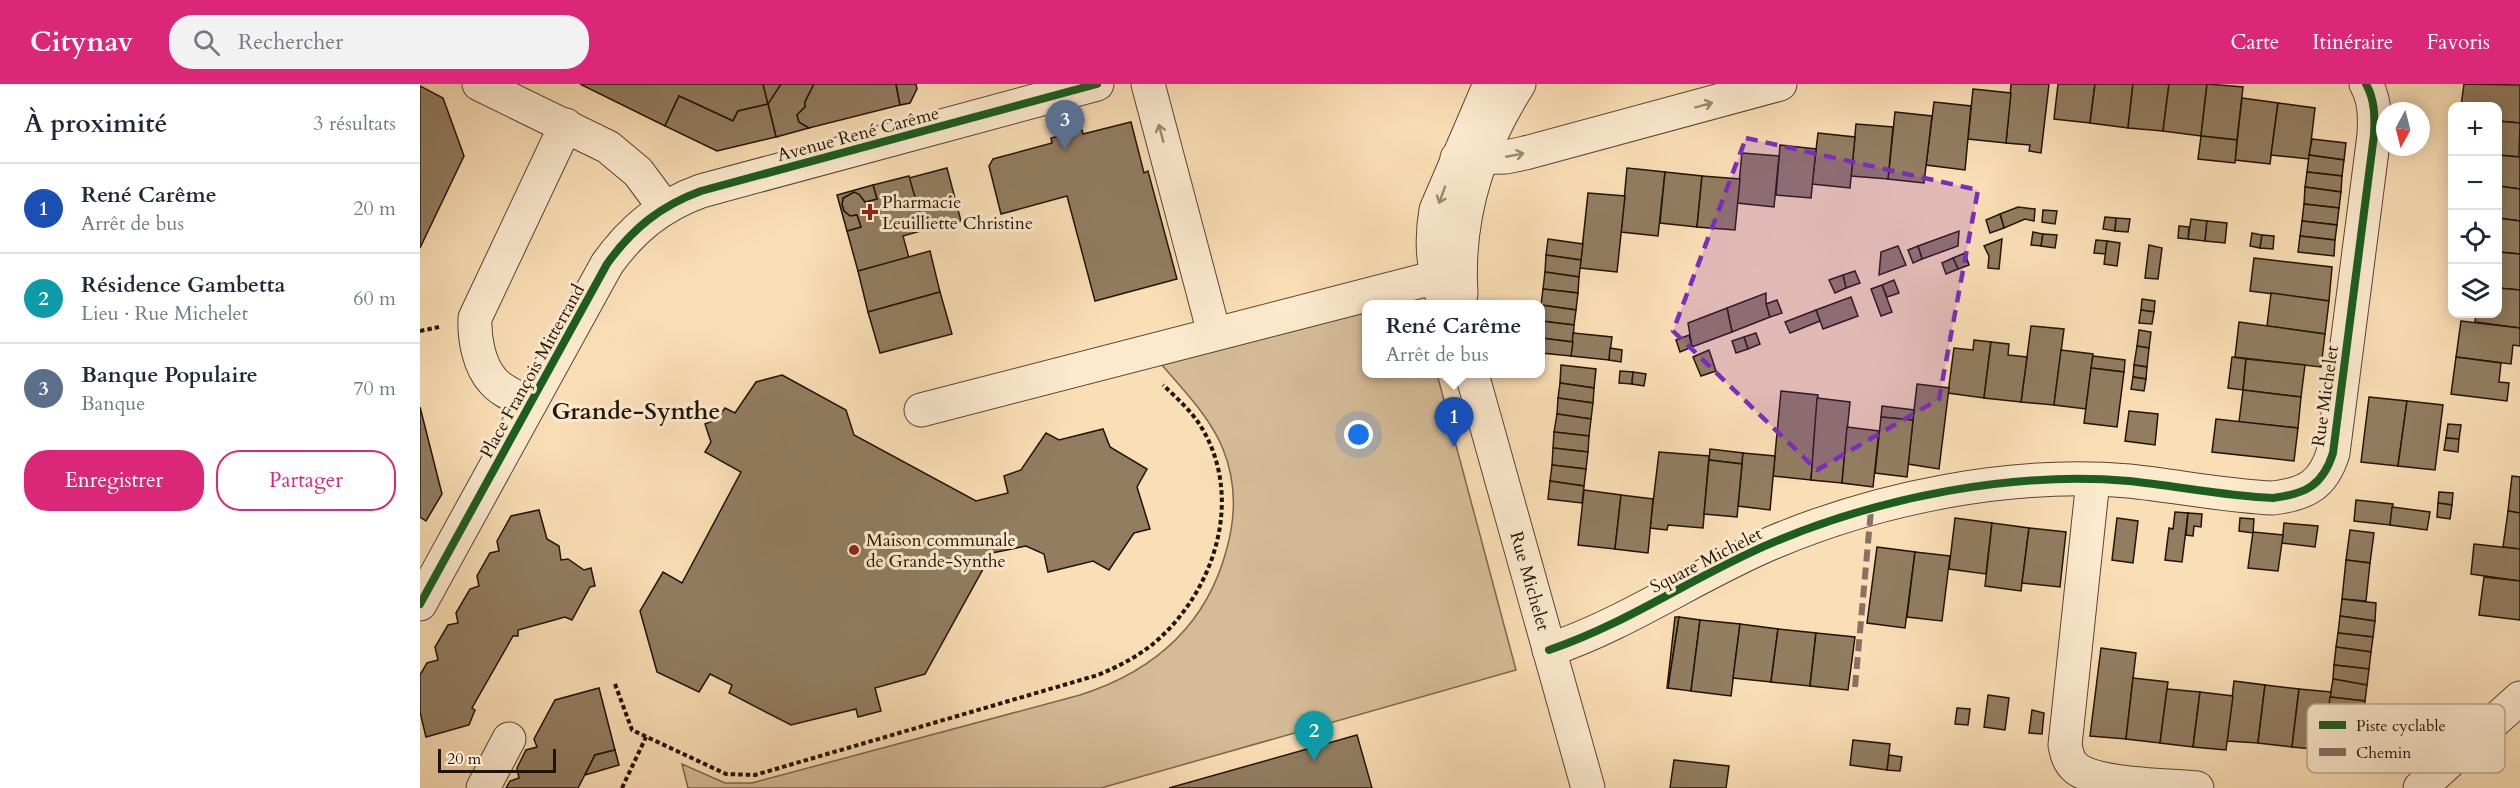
<!DOCTYPE html>
<html lang="fr">
<meta charset="utf-8">
<style>
body{margin:0;font-family:Cardo,serif;background:#f2f2f3;color:#1f2937}
.controls{position:absolute;right:18px;top:18px;display:grid;overflow:hidden;border-radius:12px;box-shadow:0 3px 15px #0003}
.controls button{width:54px;height:54px;display:grid;place-items:center;padding:0;border:0;border-bottom:2px solid #e0e1e3;background:#fff;color:#1f2937;font:30px sans-serif}
.compass{position:absolute;left:1956px;top:18px;width:54px;height:54px;border-radius:50%;background:#fff;box-shadow:0 3px 15px #0003;rotate:187deg}
.scale{position:absolute;left:18px;bottom:15px;width:118px;box-sizing:border-box;padding-left:6px;border:3px solid #211405;border-top:0;font-size:16px;line-height:21px;white-space:nowrap;color:#211405;-webkit-text-stroke:4px #fceacf;paint-order:stroke}
.you{position:absolute;left:939px;top:351px;width:21px;height:21px;margin:-15px;border:4px solid #fff;border-radius:50%;background:#1a73e8;box-shadow:0 0 0 9px #1a73e833}
.badge{display:grid;place-items:center;width:39px;height:39px;border-radius:50%;background:#db2777;color:#fff;font-size:20px;font-weight:700}
.pin{position:absolute;translate:-50% -50px;filter:drop-shadow(0 2px 3px #0008)}
.pin::after{content:'';position:absolute;top:32px;width:21px;height:18px;background:inherit;clip-path:polygon(0 0,100% 0,50% 100%)}
.popup{position:absolute;left:942px;top:216px;width:183px;height:78px;box-sizing:border-box;display:grid;place-content:center;border-radius:12px;background:#fff;filter:drop-shadow(0 2px 4px #0005);font-size:20px;white-space:nowrap;color:#747a83}
.popup b{font-size:22px;color:#1f2937}
.popup::after{content:'';position:absolute;left:50%;top:100%;margin-left:-12px;border:12px solid transparent;border-top-color:#fff}
.list{margin:0;padding:0;list-style:none}
h2{display:flex;justify-content:space-between;align-items:center;height:78px;margin:0;padding:0 24px;font-size:26px}
h2 small{font-size:20px;font-weight:400;color:#747a83}
.list li{display:grid;grid-template-columns:39px 1fr auto;gap:18px;align-items:center;box-sizing:border-box;height:90px;padding:0 24px;border-top:2px solid #e0e1e3}
.list b{display:block;font-size:22px;white-space:nowrap}
.list p{margin:0;font-size:20px;white-space:nowrap;color:#747a83}
.list em{font-size:20px;font-style:normal;color:#747a83}
.actions{display:flex;gap:12px;padding:18px 24px}
.actions a{flex:1;padding:14px 0;border:2px solid #db2777;border-radius:24px;text-align:center;font-size:21px;color:#db2777}
.actions .main{background:#db2777;color:#fff}
.icon{flex:none;width:33px;height:33px;fill:none;stroke:currentColor;stroke-width:2;stroke-linecap:round;stroke-linejoin:round}
.map{position:relative;flex:none;width:2100px;height:704px;overflow:hidden}
header{display:flex;align-items:center;gap:36px;box-sizing:border-box;height:84px;padding:0 30px;background:#db2777;color:#fff}
header strong{font-size:28px}
nav{display:flex;gap:33px;margin-inline-start:auto;font-size:21px}
.search{width:420px;height:54px;background:#f2f2f3;display:flex;align-items:center;gap:15px;box-sizing:border-box;padding:0 21px;border-radius:24px;color:#747a83;font-size:22px}
main{display:flex}
aside{flex:1;background:#fff}
.map>svg:first-child{display:block}
.green{fill:#d5bc97;stroke:#7b684e;stroke-width:1.5}
.building{fill:#927d61;stroke:#211405;stroke-width:1.5}
.lines{fill:none;stroke-linecap:round;stroke-linejoin:round}
.minor-casing{stroke:#574631;stroke-width:35}
.path{stroke:#211405;stroke-width:4;stroke-dasharray:4.5 3;stroke-linecap:butt}
.minor{stroke:#fceacf;stroke-width:33}
.quiet{stroke:#8d6e63;stroke-width:6;stroke-dasharray:12 6;stroke-linecap:butt}
.cycleway-casing{stroke:#fceacf;stroke-width:11}
.cycleway{stroke:#1b5e20;stroke-width:8}
.oneway{stroke:#998a74}
.marked{fill:#7b2cbf;fill-opacity:0.2;stroke:#7b2cbf;stroke-width:4.5;stroke-dasharray:12 8;stroke-linejoin:round}
.poi-dot{fill:#8f2418;stroke:#fceacf;stroke-width:2}
.labels{text-anchor:middle;stroke-width:6;stroke-linejoin:round;paint-order:stroke}
.street-label{font-size:18px;fill:#211405;stroke:#fceacf}
.poi-label{font-size:18px;fill:#211405;stroke:#fceacf;text-anchor:start}
.district-label{font-size:24px;font-weight:bold;fill:#211405;stroke:#fceacf}
.key{fill:#fceacf;stroke:#baaa92;stroke-width:1.5}
.key-label{font-size:16px;fill:#211405}
</style>
<header>
<strong>Citynav</strong>
<div class="search"><svg class="icon" aria-label="search" viewBox="0 0 24 24"><circle cx="10" cy="10" r="6"/><path d="M15 15l6 6"/></svg>Rechercher</div>
<nav><a>Carte</a><a>Itinéraire</a><a>Favoris</a></nav>
</header>
<main>
<aside>
<h2>À proximité<small>3 résultats</small></h2>
<ul class="list">
<li><span class="badge" style="background:#1a4fb4">1</span><div><b>René Carême</b><p>Arrêt de bus</p></div><em>20 m</em></li>
<li><span class="badge" style="background:#0f9aa8">2</span><div><b>Résidence Gambetta</b><p>Lieu · Rue Michelet</p></div><em>60 m</em></li>
<li><span class="badge" style="background:#5c6f8a">3</span><div><b>Banque Populaire</b><p>Banque</p></div><em>70 m</em></li>
</ul>
<div class="actions"><a class="main">Enregistrer</a><a>Partager</a></div>
</aside>
<div class="map">
<svg width="2100" height="704" viewBox="0 0 2100 704">
<rect width="100%" height="100%" fill="#fadeb5"/>
<filter id="stains"><feTurbulence type="fractalNoise" baseFrequency=".00333" numOctaves="4"/><feColorMatrix values="0 0 0 0 .2 0 0 0 0 .09 0 0 0 0 .02 0 0 0 .5 -.17"/></filter>
<radialGradient id="worn" r=".72"><stop offset=".6" stop-color="#630" stop-opacity="0"/><stop offset="1" stop-color="#630" stop-opacity=".3"/></radialGradient>
<path class="green" d="M 947,228 L 947,290 L 1017,290 L 1096,586 L 681,704 L 268,704 L 262,680 L 305,699 L 332,699 L 660,611 C 735,587 787,541 807,464 C 816,431 816,397 803,365 C 790,333 764,307 742,281 Z"/>
<g class="building">
<polygon points="160,0 343,0 348,20 318,27 313,37 259,12 245,42"/>
<polygon points="343,0 361,0 350,20 348,20"/>
<polygon points="361,0 394,0 385,18 385,23 377,31 379,38 389,44 356,53 348,20"/>
<polygon points="394,0 476,0 480,21 389,44 379,38 377,31 385,23 385,18"/>
<polygon points="476,0 496,0 497,5 490,19 480,21"/>
<polygon points="1591,0 1629,0 1621,69 1609,67 1610,61 1586,59"/>
<polygon points="1638,0 1675,0 1670,39 1634,35"/>
<polygon points="1675,0 1713,0 1708,44 1670,39"/>
<polygon points="1713,0 1749,0 1743,47 1708,44"/>
<polygon points="1749,0 1787,0 1781,52 1743,47"/>
<polygon points="1787,0 1823,3 1817,56 1781,52"/>
<polygon points="2044,0 2100,1 2100,39 2078,37 2078,22 2041,22"/>
<polygon points="0,2 23,14 44,72 0,164"/>
<polygon points="1553,5 1591,9 1586,59 1548,55"/>
<polygon points="259,12 313,37 318,27 348,20 356,53 297,67 245,42"/>
<polygon points="1822,14 1858,19 1850,80 1815,76"/>
<polygon points="1514,18 1551,22 1545,86 1506,81"/>
<polygon points="1858,19 1895,24 1889,75 1851,71"/>
<polygon points="1475,28 1512,32 1504,99 1468,95"/>
<polygon points="2078,37 2100,39 2099,73 2078,71"/>
<polygon points="711,38 724,89 728,87 757,195 675,217 647,112 581,130 569,82 573,75 632,59 631,54 662,46 663,50"/>
<polygon points="1436,40 1473,43 1468,95 1431,92"/>
<polygon points="1398,49 1435,53 1430,104 1392,100"/>
<polygon points="1781,52 1817,56 1815,79 1778,75"/>
<polygon points="1892,55 1926,59 1924,76 1889,71"/>
<polygon points="1360,61 1396,65 1391,114 1356,111"/>
<polygon points="1322,69 1359,72 1354,123 1317,119"/>
<polygon points="1889,71 1924,76 1922,92 1887,88"/>
<polygon points="2078,71 2100,73 2100,105 2078,102"/>
<polygon points="527,84 541,137 504,146 489,94"/>
<polygon points="1207,84 1245,88 1238,152 1201,148"/>
<polygon points="1245,88 1282,92 1277,143 1240,139"/>
<polygon points="1887,88 1922,92 1921,108 1885,103"/>
<polygon points="489,92 504,146 483,152 489,174 438,187 427,147 441,143 437,131 430,132 424,127 422,121 423,114 434,108 439,110 445,118 457,115 453,101"/>
<polygon points="1282,92 1320,95 1315,146 1277,143"/>
<polygon points="453,101 457,115 445,118 439,110 434,108 423,114 422,121 424,127 430,132 437,131 441,143 427,147 417,111"/>
<polygon points="2078,102 2100,105 2100,137 2078,134"/>
<polygon points="1885,103 1921,108 1919,124 1884,120"/>
<polygon points="1168,109 1205,112 1197,188 1160,184"/>
<polygon points="1884,120 1919,124 1917,141 1882,137"/>
<polygon points="1598,123 1615,125 1614,137 1605,135 1584,144 1580,130"/>
<polygon points="1623,126 1637,127 1635,140 1622,138"/>
<polygon points="1580,130 1584,144 1570,149 1566,136"/>
<polygon points="1685,133 1696,134 1695,147 1683,145"/>
<polygon points="1696,134 1710,135 1708,148 1695,147"/>
<polygon points="2078,134 2100,137 2100,170 2078,168"/>
<polygon points="1771,135 1787,137 1785,157 1768,155"/>
<polygon points="1787,137 1807,139 1805,159 1785,157"/>
<polygon points="1882,137 1917,141 1915,156 1880,152"/>
<polygon points="1759,142 1769,143 1768,155 1758,154"/>
<polygon points="1539,147 1538,162 1502,175 1498,162"/>
<polygon points="1613,148 1623,150 1621,162 1611,161"/>
<polygon points="1832,149 1842,151 1840,164 1830,162"/>
<polygon points="1623,150 1637,151 1635,164 1621,162"/>
<polygon points="1842,151 1854,152 1853,165 1840,164"/>
<polygon points="1880,152 1915,156 1914,172 1878,168"/>
<polygon points="1128,155 1163,160 1161,176 1126,171"/>
<polygon points="1582,155 1579,185 1568,184 1569,172 1564,162"/>
<polygon points="1676,156 1687,157 1686,170 1674,169"/>
<polygon points="1687,157 1700,159 1697,182 1684,180"/>
<polygon points="1729,161 1742,164 1738,195 1725,194"/>
<polygon points="1478,162 1486,181 1459,191 1461,168"/>
<polygon points="1498,162 1502,175 1493,179 1488,166"/>
<polygon points="510,167 520,208 448,228 438,187"/>
<polygon points="2078,168 2100,170 2100,206 2078,204"/>
<polygon points="1545,169 1549,181 1538,185 1533,174"/>
<polygon points="1126,171 1161,176 1159,193 1125,188"/>
<polygon points="1533,174 1538,185 1526,190 1522,179"/>
<polygon points="1834,174 1912,183 1909,217 1830,207"/>
<polygon points="1435,187 1440,199 1426,204 1423,191"/>
<polygon points="1125,188 1159,193 1158,209 1123,205"/>
<polygon points="1423,191 1426,204 1415,209 1409,196"/>
<polygon points="1474,196 1479,209 1467,213 1462,201"/>
<polygon points="1462,201 1472,228 1461,232 1451,205"/>
<polygon points="2078,204 2100,206 2100,244 2055,238 2056,230 2078,230"/>
<polygon points="1123,205 1158,209 1156,226 1121,221"/>
<polygon points="520,208 532,250 460,269 448,228"/>
<polygon points="1346,209 1346,218 1350,233 1312,248 1307,224"/>
<polygon points="1851,209 1909,217 1905,250 1847,242"/>
<polygon points="1431,213 1438,232 1403,245 1396,226"/>
<polygon points="1722,215 1735,217 1734,228 1721,226"/>
<polygon points="1357,216 1362,229 1350,233 1346,220"/>
<polygon points="1121,221 1156,226 1154,241 1121,237"/>
<polygon points="1307,224 1312,248 1272,263 1268,239"/>
<polygon points="1396,226 1400,237 1370,249 1365,238"/>
<polygon points="1721,226 1734,228 1732,240 1719,239"/>
<polygon points="1121,237 1154,241 1153,258 1121,254"/>
<polygon points="2041,237 2100,244 2100,262 2093,261 2091,280 2036,273"/>
<polygon points="1819,238 1905,250 1901,283 1815,273"/>
<polygon points="1611,242 1644,245 1634,321 1601,318"/>
<polygon points="1719,246 1731,248 1729,264 1717,262"/>
<polygon points="1153,249 1192,253 1189,276 1151,272"/>
<polygon points="1336,249 1340,260 1328,265 1324,253"/>
<polygon points="1269,251 1272,263 1260,268 1256,256"/>
<polygon points="1324,253 1328,265 1316,269 1312,257"/>
<polygon points="1121,254 1153,258 1151,272 1121,269"/>
<polygon points="1554,256 1571,258 1564,314 1528,309 1534,264 1553,266"/>
<polygon points="1571,258 1589,260 1588,271 1607,273 1601,318 1564,314"/>
<polygon points="1717,262 1729,264 1727,283 1714,281"/>
<polygon points="1190,264 1202,266 1201,278 1189,276"/>
<polygon points="1289,266 1296,287 1281,292 1273,273"/>
<polygon points="1641,266 1673,270 1666,325 1634,321"/>
<polygon points="1673,272 1705,276 1704,288 1671,284"/>
<polygon points="1812,273 1826,275 1823,306 1808,304"/>
<polygon points="2036,273 2081,279 2079,298 2089,299 2087,317 2031,310"/>
<polygon points="1826,275 1885,281 1881,313 1823,306"/>
<polygon points="1141,281 1176,285 1174,304 1140,299"/>
<polygon points="1714,281 1727,283 1726,295 1713,293"/>
<polygon points="1671,284 1704,288 1697,343 1664,339"/>
<polygon points="1200,287 1213,288 1212,300 1199,299"/>
<polygon points="1213,288 1226,290 1224,302 1212,300"/>
<polygon points="362,291 426,326 434,351 556,417 588,409 584,392 601,386 626,349 639,356 683,345 690,363 727,385 717,403 730,445 714,449 689,486 673,477 628,488 624,470 606,462 572,469 505,590 455,604 461,627 438,633 436,625 371,641 309,609 312,601 290,590 279,608 237,588 220,527 243,488 262,499 321,388 285,368 291,358 285,340 297,335 305,324 315,329 336,298"/>
<polygon points="1713,293 1726,295 1724,307 1711,305"/>
<polygon points="1140,299 1174,304 1173,319 1138,314"/>
<polygon points="1497,300 1529,304 1519,385 1488,380"/>
<polygon points="1823,306 1881,313 1878,344 1819,338"/>
<polygon points="1361,307 1398,311 1391,396 1353,392"/>
<polygon points="1949,313 1987,317 1978,382 1941,378"/>
<polygon points="1138,314 1173,319 1171,335 1137,330"/>
<polygon points="1397,314 1430,318 1422,399 1391,396"/>
<polygon points="1987,317 2023,321 2015,386 1978,382"/>
<polygon points="1462,322 1494,326 1493,336 1461,333"/>
<polygon points="0,323 22,410 6,437 0,433"/>
<polygon points="1709,327 1738,330 1735,361 1705,357"/>
<polygon points="1137,330 1171,335 1169,352 1134,348"/>
<polygon points="1461,333 1493,336 1487,393 1455,389"/>
<polygon points="1796,335 1878,344 1874,377 1792,368"/>
<polygon points="2028,340 2041,341 2039,355 2026,354"/>
<polygon points="1427,343 1459,347 1453,403 1422,399"/>
<polygon points="1134,348 1169,352 1168,368 1133,364"/>
<polygon points="2026,354 2039,355 2038,368 2024,366"/>
<polygon points="1133,364 1168,368 1166,385 1132,381"/>
<polygon points="1290,365 1323,369 1322,380 1289,376"/>
<polygon points="1239,368 1289,372 1283,444 1248,441 1247,446 1230,444"/>
<polygon points="1323,369 1355,372 1350,426 1318,422"/>
<polygon points="1289,376 1322,380 1317,433 1284,430"/>
<polygon points="1132,381 1166,385 1164,402 1130,397"/>
<polygon points="2092,392 2100,393 2100,429 2088,427"/>
<polygon points="1130,397 1164,402 1162,419 1128,415"/>
<polygon points="1164,406 1201,411 1195,465 1158,461"/>
<polygon points="2019,408 2033,409 2032,421 2018,419"/>
<polygon points="1201,411 1233,415 1228,469 1195,465"/>
<polygon points="1936,416 1973,420 1970,441 1934,437"/>
<polygon points="2018,419 2032,421 2030,435 2017,433"/>
<polygon points="1972,423 2010,428 2007,446 1970,441"/>
<polygon points="119,426 127,455 139,462 141,476 148,475 164,486 171,484 175,502 170,503 152,536 145,533 98,546 98,552 93,552 52,624 55,626 49,641 6,653 0,628 0,591 7,579 18,576 15,563 28,541 38,539 36,529 50,505 59,502 57,492 70,469 79,467 77,457 91,432"/>
<polygon points="2088,427 2100,429 2100,465 2083,463"/>
<polygon points="1755,428 1768,429 1762,478 1745,476 1749,444 1753,445"/>
<polygon points="1768,429 1782,430 1781,443 1774,442 1773,452 1766,451"/>
<polygon points="1535,434 1572,439 1566,490 1529,485"/>
<polygon points="1697,434 1718,437 1713,479 1692,476"/>
<polygon points="1820,434 1834,435 1833,449 1819,447"/>
<polygon points="1572,439 1609,444 1601,507 1565,502"/>
<polygon points="1864,439 1898,442 1895,463 1862,459"/>
<polygon points="1609,444 1646,448 1640,503 1602,499"/>
<polygon points="1930,446 1954,449 1950,479 1926,476"/>
<polygon points="1833,448 1863,451 1858,487 1828,484"/>
<polygon points="2054,460 2100,465 2100,497 2051,490"/>
<polygon points="1457,463 1495,468 1485,544 1447,539"/>
<polygon points="1495,468 1530,472 1522,537 1487,533"/>
<polygon points="1926,476 1950,479 1946,517 1922,515"/>
<polygon points="2064,493 2100,497 2100,536 2059,531"/>
<polygon points="1922,515 1956,519 1955,537 1920,532"/>
<polygon points="1920,532 1955,537 1953,553 1918,549"/>
<polygon points="1255,533 1259,533 1248,604 1247,604"/>
<polygon points="1259,533 1280,536 1271,607 1248,604"/>
<polygon points="1280,536 1320,540 1311,612 1271,607"/>
<polygon points="1320,540 1358,545 1351,598 1313,594"/>
<polygon points="1358,545 1396,549 1390,602 1351,598"/>
<polygon points="1396,549 1435,553 1428,606 1390,602"/>
<polygon points="1918,549 1953,553 1951,568 1916,563"/>
<polygon points="1916,563 1951,568 1949,585 1914,581"/>
<polygon points="1681,564 1716,569 1706,655 1670,652"/>
<polygon points="1914,581 1949,585 1947,601 1913,595"/>
<polygon points="1713,594 1748,598 1740,659 1706,655"/>
<polygon points="1913,595 1947,601 1945,617 1910,613"/>
<polygon points="1814,597 1845,601 1838,659 1807,657"/>
<polygon points="1845,601 1879,605 1872,663 1838,659"/>
<polygon points="179,604 195,666 175,671 158,704 86,704 90,697 99,694 97,684 106,666 117,663 114,655 135,616"/>
<polygon points="1747,605 1780,608 1773,663 1740,659"/>
<polygon points="1879,605 1911,608 1904,666 1872,663"/>
<polygon points="1780,608 1813,612 1806,666 1773,663"/>
<polygon points="1568,611 1589,614 1585,646 1564,643"/>
<polygon points="1910,613 1945,617 1943,634 1908,629"/>
<polygon points="1537,624 1550,625 1548,641 1535,640"/>
<polygon points="1612,626 1624,629 1622,650 1609,649"/>
<polygon points="1908,629 1943,634 1941,652 1906,647"/>
<polygon points="937,651 952,704 749,704"/>
<polygon points="1433,656 1470,660 1467,686 1430,681"/>
<polygon points="195,666 199,681 165,691 175,671"/>
<polygon points="1469,671 1482,673 1480,687 1467,686"/>
<polygon points="1254,676 1309,682 1306,704 1250,704"/>
</g>
<g class="lines">
<defs>
<g id="minor">
<polyline points="59,0 188,63 218,88 244,123"/>
<polyline points="728,0 794,249"/>
<polyline points="1037,74 1086,73 1105,69 1360,0"/>
<path d="M 1041,210 C 1036,133 1058,64 1099,0"/>
<path d="M 1025,220 C 1013,189 1010,160 1016,126 L 1070,0"/>
<polyline points="1052,290 1168,704"/>
<path d="M 110,320 C 98,313 82,308 73,297 C 59,282 54,254 55,234 L 146,41"/>
<polyline points="501,326 1040,187"/>
<path d="M 1673,396 L 1645,661 C 1647,671 1649,679 1657,685 C 1678,701 1749,701 1777,704"/>
<path d="M 0,520 L 187,180 C 212,145 240,122 281,107 L 677,0"/>
<path d="M 1129,566 C 1209,539 1277,490 1354,458 C 1461,413 1593,387 1709,397 C 1757,402 1805,412 1853,414 C 1886,410 1903,401 1913,369 L 1954,51 C 1955,33 1955,16 1946,0"/>
<polyline points="63,704 89,655"/>
<polyline points="2000,704 2100,614"/>
</g>
</defs>
<use href="#minor" class="minor-casing"/>
<g class="path">
<polyline points="0,247 19,243"/>
<path d="M 195,600 L 212,646 L 306,690 L 335,691 L 678,591 C 702,581 725,569 744,550 C 798,497 823,409 780,341 C 770,326 756,313 743,301"/>
<polyline points="202,704 226,653"/>
</g>
<use href="#minor" class="minor"/>
<polyline class="quiet" points="1435,603 1451,426"/>
<defs>
<g id="cycleway">
<path d="M 0,520 L 187,180 C 212,145 240,122 281,107 L 677,0"/>
<path d="M 1129,566 C 1209,539 1277,490 1354,458 C 1461,413 1593,387 1709,397 C 1757,402 1805,412 1853,414 C 1886,410 1903,401 1913,369 L 1954,51 C 1955,33 1955,16 1946,0"/>
</g>
</defs>
<use href="#cycleway" class="cycleway-casing"/>
<use href="#cycleway" class="cycleway"/>
</g>
<defs><path id="oneway-shaft" d="M-6 0H5M1.5-3L5.5 0L1.5 3" fill="none" stroke-width="1.6" stroke-linecap="round" stroke-linejoin="round" transform="scale(1.5)"/></defs>
<g class="oneway">
<use href="#oneway-shaft" transform="translate(1284 21) rotate(-15)"/>
<use href="#oneway-shaft" transform="translate(741 49) rotate(-105)"/>
<use href="#oneway-shaft" transform="translate(1095 71) rotate(-11)"/>
<use href="#oneway-shaft" transform="translate(1022 111) rotate(110)"/>
</g>
<path class="marked" d="M 1326,54 L 1558,106 L 1519,315 L 1397,386 L 1253,247 Z"/>
<g class="poi-dot">
<path d="M447 119h6v6h6v6h-6v6h-6v-6h-6v-6h6z"/>
<circle cx="434" cy="466" r="6"/>
</g>
<g class="labels">
<g class="street-label">
<text transform="translate(438 50) rotate(-15)" y="6">Avenue René Carême</text>
<text transform="translate(112 287) rotate(-61)" y="6">Place François Mitterrand</text>
<text transform="translate(1905 312) rotate(-82)" y="6">Rue Michelet</text>
<text transform="translate(1286 476) rotate(-27)" y="6">Square Michelet</text>
<text transform="translate(1110 497) rotate(74)" y="6">Rue Michelet</text>
</g>
<g class="poi-label">
<text x="462" y="124">Pharmacie<tspan x="462" dy="21">Leuilliette Christine</tspan></text>
<text x="446" y="462">Maison communale<tspan x="446" dy="21">de Grande-Synthe</tspan></text>
</g>
<g class="district-label">
<text x="216" y="335">Grande-Synthe</text>
</g>
</g>
<rect x="1887" y="620" width="198" height="69" rx="9" class="key"/>
<rect x="1899" y="637" width="27" height="8" fill="#1b5e20"/>
<rect x="1899" y="664" width="27" height="8" fill="#8d6e63"/>
<g class="key-label">
<text x="1936" y="647">Piste cyclable</text>
<text x="1936" y="674">Chemin</text>
</g>
<rect width="100%" height="100%" filter="url(#stains)"/>
<rect width="100%" height="100%" fill="url(#worn)"/>
</svg>
<div class="controls">
<button>+</button>
<button>−</button>
<button><svg class="icon" aria-label="locate" viewBox="0 0 24 24"><circle cx="12" cy="12" r="6"/><path d="M12 2v4M12 18v4M2 12h4M18 12h4"/></svg></button>
<button><svg class="icon" aria-label="layers" viewBox="0 0 24 24"><path d="M12 4l9 5-9 5-9-5zM3 14l9 5 9-5"/></svg></button>
</div>
<svg class="compass" viewBox="-18 -18 36 36"><path d="M0-13l5 13h-10z" fill="#e53935"/><path d="M0 13l5-13h-10z" fill="#747a83"/></svg>
<div class="scale">20 m</div>
<div class="you"></div>
<div class="pin badge" style="left:1034px;top:363px;background:#1a4fb4">1</div>
<div class="popup"><b>René Carême</b>Arrêt de bus</div>
<div class="pin badge" style="left:894px;top:677px;background:#0f9aa8">2</div>
<div class="pin badge" style="left:645px;top:66px;background:#5c6f8a">3</div>
</div>
</main>
